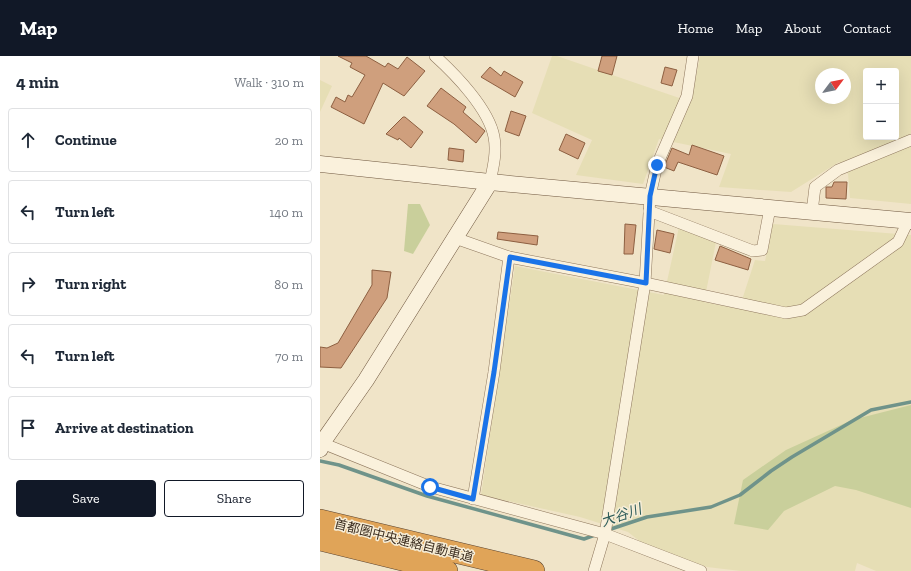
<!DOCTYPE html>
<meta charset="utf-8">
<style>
body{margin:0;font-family:"Zilla Slab","Noto Sans JP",serif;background:#f2f2f3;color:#1f2937}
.controls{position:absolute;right:12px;top:12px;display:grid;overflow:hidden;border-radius:4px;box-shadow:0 4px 16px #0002}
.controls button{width:36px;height:36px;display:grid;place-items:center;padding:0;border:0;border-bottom:1px solid #e0e1e3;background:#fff;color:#1f2937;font:20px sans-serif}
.compass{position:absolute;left:495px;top:12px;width:36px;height:36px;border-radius:50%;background:#fff;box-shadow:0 4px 16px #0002;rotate:58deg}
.stop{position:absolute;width:12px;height:12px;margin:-9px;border:3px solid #1a73e8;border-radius:50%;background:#fff}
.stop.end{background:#1a73e8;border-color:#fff;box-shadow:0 1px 4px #0008}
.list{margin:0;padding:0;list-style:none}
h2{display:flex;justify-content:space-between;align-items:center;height:52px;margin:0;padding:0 16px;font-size:17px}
h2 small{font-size:13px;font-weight:400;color:#747a83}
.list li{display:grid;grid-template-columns:26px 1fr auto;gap:12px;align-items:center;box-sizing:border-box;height:64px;margin:0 8px 8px;padding:0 8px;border:1px solid #e0e1e3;border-radius:4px}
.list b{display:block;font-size:15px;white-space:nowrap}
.list em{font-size:13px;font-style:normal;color:#747a83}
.actions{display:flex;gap:8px;padding:12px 16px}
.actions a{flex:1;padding:9px 0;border:1px solid #111827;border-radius:4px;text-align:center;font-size:14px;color:#111827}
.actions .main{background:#111827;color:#fff}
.icon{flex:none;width:22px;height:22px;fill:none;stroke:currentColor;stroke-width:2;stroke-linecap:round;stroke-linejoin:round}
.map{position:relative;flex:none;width:591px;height:515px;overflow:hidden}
header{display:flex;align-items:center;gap:24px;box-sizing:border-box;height:56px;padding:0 20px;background:#111827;color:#fff}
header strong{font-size:19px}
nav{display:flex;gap:22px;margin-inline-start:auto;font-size:14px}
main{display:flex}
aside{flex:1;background:#fff}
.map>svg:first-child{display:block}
.farmland{fill:#e6deb5;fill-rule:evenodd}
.green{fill:#c9cf9b}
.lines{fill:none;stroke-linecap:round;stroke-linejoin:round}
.stream{stroke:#6f938a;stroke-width:3.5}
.building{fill:#cf9f7d;stroke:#8d5f41}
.street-casing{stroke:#8d765c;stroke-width:12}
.secondary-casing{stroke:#6f573f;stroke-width:17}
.highway-casing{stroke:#5b4430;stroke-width:22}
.street{stroke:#faf1dc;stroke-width:11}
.secondary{stroke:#faf1dc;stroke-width:16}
.highway{stroke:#e0a458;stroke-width:21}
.route{stroke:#1a73e8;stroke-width:5}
.labels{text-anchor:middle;stroke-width:3;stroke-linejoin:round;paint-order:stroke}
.street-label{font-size:13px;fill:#3d2e20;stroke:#f7eed8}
.water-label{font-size:14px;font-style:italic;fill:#2f5d5a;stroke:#f7eed8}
</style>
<header>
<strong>Map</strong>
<nav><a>Home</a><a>Map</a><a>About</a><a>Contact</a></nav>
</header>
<main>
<aside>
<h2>4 min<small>Walk · 310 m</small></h2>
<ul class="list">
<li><svg class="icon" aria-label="ahead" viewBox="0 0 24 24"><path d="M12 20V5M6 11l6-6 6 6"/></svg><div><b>Continue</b></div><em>20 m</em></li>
<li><svg class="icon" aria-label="left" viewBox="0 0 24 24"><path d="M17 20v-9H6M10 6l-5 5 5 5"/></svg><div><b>Turn left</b></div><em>140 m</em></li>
<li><svg class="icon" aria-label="right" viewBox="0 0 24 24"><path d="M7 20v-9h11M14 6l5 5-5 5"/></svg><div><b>Turn right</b></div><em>80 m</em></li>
<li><svg class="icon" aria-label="left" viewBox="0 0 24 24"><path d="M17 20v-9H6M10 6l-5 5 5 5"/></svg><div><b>Turn left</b></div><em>70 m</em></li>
<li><svg class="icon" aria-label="arrive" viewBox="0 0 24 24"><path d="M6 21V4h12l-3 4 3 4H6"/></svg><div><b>Arrive at destination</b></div></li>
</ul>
<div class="actions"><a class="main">Save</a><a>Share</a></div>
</aside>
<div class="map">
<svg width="591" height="515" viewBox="0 0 591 515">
<rect width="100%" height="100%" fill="#f0e4c8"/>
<g class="farmland">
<path d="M 232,0 L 237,0 L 371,46 L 380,0 L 591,0 L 591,148 L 530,142 L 528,118 L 519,106 L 471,136 L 399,131 L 411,98 L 339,83 L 323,128 L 256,119 L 272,84 L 212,57 ZM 546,15 L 576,15 L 576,81 L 546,81 ZM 501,18 L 525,18 L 525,42 L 501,42 Z"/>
<polygon points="0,24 12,30 0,56"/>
<polygon points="453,168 591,179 591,352 459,451 514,425 591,450 591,515 556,515 537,507 535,515 421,515 387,511 327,491 308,476 260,461 161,439 195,210 344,239 359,171 396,186 384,246 419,253 435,204 445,205"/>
</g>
<g class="green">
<polygon points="88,148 100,148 110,169 93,198 84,195"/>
<polygon points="591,349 591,452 536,434 515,430 464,455 448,474 414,468 423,424 466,394 532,364"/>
</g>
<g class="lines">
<g class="stream">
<polyline points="0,405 19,409 107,440 264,483 275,479"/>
<polyline points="288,474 327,461 391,451 420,439 451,415 472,401 551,354 591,346"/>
</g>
</g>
<g class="building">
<polygon points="18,0 46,0 65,11 68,7 78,13 87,1 105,15 84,40 63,27 44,68 11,51 16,41 25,46 28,39 32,41 45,19 30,11 32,7"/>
<polygon points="282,0 297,0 292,19 278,15"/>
<polygon points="170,11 181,20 184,15 203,26 195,41 161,21"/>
<polygon points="345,11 357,14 352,30 341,27"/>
<polygon points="121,32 146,51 143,56 165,75 156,87 134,68 107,50"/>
<polygon points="191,55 206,60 199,80 185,75"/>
<polygon points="83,61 85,61 103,76 91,92 79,82 78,84 66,78"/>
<polygon points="246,78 265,87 258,103 239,94"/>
<polygon points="372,89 404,100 397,119 358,106 354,115 344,111 352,92 369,99"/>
<polygon points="129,92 144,94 143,106 128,104"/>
<polygon points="514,126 527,126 526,143 506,142 506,131 512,131"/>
<polygon points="305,168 316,169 313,198 304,198"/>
<polygon points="337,174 354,178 350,197 334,193"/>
<polygon points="178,176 218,180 217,189 177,183"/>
<polygon points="400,190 431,203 428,214 395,204"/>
<polygon points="52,214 71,216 67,242 21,312 0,311 0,291 7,292 18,287 52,229"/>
</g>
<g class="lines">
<defs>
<g id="street">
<path d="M 115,0 C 135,18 169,53 174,81 C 177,96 173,112 170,126"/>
<polyline points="329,155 433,195 442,194 450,152"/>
<polyline points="492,156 495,131 518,114 591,84"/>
<polyline points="135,182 189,201 325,227 466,257 483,254 578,186 588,165"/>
<polyline points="2,387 111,431 285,478 381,515"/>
<polyline points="153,443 174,316 189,201"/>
<polyline points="274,515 285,478 325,227 330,140 337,109 367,40 373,0"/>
</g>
<g id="secondary">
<polyline points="0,108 170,126 591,165"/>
<polyline points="0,393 2,387 46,324 170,126"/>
</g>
<g id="highway">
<polyline points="0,464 214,515"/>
<polyline points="0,484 127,515"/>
</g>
</defs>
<use href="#street" class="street-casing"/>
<use href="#secondary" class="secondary-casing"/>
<use href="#highway" class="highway-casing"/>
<use href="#street" class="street"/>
<use href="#secondary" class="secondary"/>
<use href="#highway" class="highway"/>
</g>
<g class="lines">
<polyline class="route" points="110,431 153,443 174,316 190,201 326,227 330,140 337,109"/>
</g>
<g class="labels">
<g class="street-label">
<text transform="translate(84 484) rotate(14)" y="5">首都圏中央連絡自動車道</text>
</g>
<g class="water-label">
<text transform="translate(301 459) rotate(-19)" y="5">大谷川</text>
</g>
</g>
</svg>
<div class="controls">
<button>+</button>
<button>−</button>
</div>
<svg class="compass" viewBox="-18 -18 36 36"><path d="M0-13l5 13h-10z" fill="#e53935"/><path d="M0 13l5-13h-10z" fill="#747a83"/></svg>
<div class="stop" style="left:110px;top:431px"></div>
<div class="stop end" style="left:337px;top:109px"></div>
</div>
</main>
